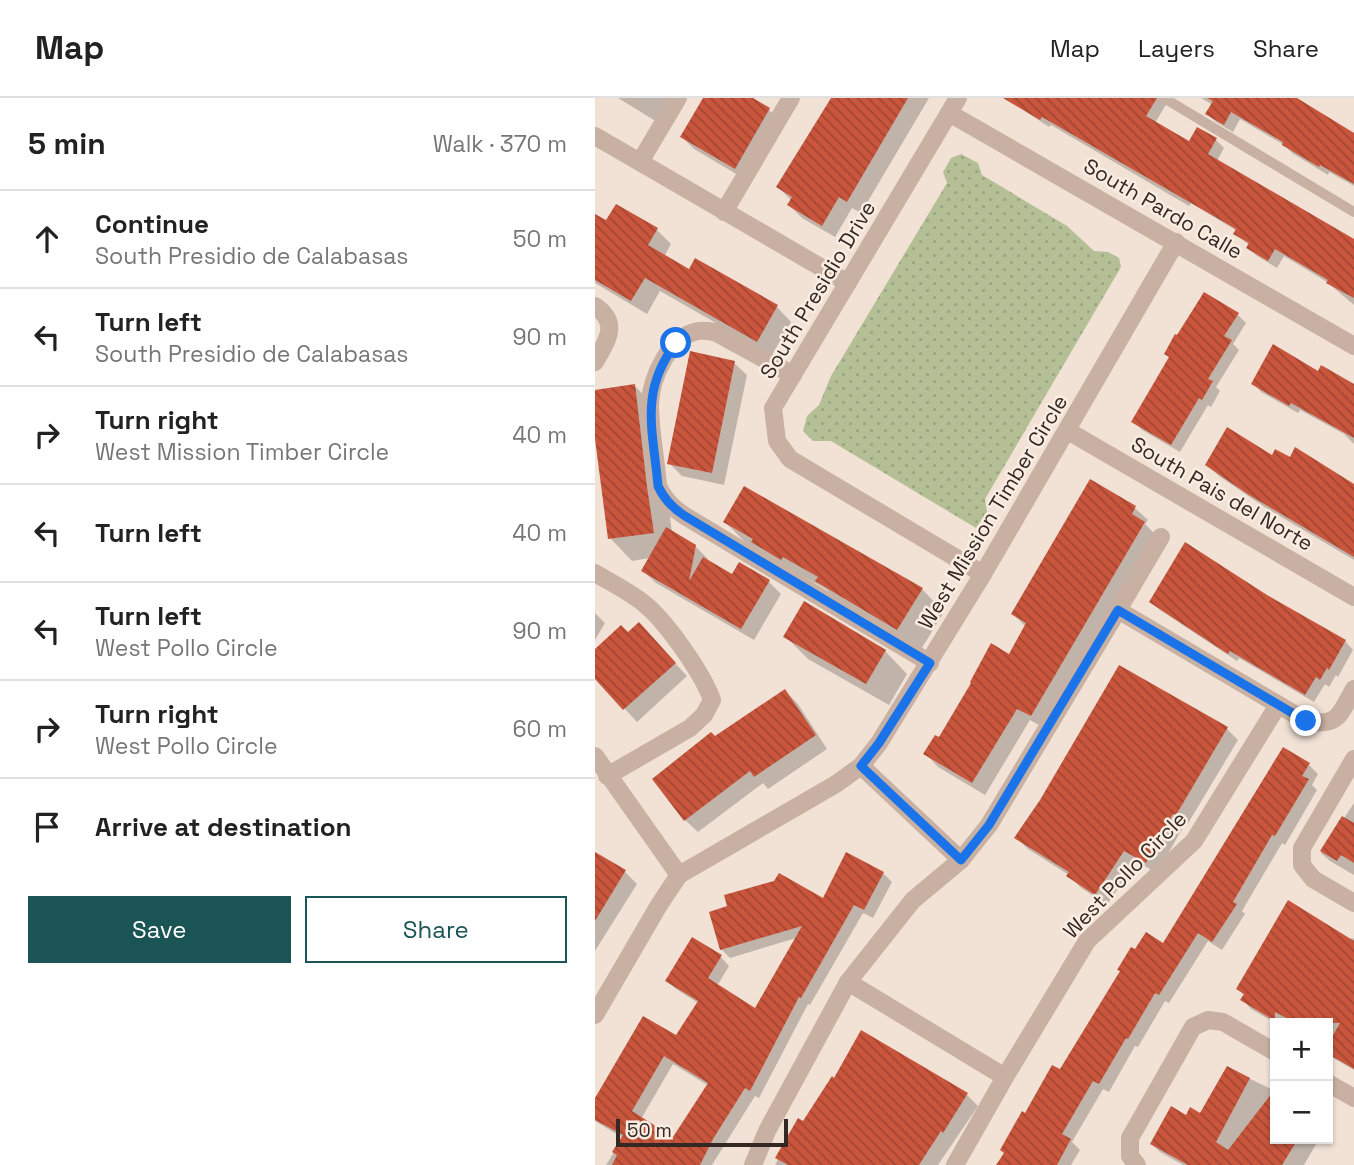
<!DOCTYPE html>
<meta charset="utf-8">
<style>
body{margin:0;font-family:"Space Grotesk",sans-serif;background:#f2f2f2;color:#222}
.controls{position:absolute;right:21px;bottom:21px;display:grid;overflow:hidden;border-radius:0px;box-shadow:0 2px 5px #0004}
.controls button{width:63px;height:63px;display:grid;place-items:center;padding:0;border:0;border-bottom:2px solid #e0e0e0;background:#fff;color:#222;font:35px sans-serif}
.scale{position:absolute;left:21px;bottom:18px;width:172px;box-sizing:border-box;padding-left:7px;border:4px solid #332824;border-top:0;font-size:19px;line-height:24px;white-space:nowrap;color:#332824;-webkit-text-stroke:5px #f9ece1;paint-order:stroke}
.stop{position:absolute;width:21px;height:21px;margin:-16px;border:5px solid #1a73e8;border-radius:50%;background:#fff}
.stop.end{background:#1a73e8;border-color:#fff;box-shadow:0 2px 7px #0008}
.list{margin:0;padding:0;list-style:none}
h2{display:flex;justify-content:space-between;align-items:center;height:91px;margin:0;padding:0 28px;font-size:30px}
h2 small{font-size:23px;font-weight:400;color:#767676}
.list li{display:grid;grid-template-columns:46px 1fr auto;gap:21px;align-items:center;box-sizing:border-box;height:98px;padding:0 28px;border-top:2px solid #e0e0e0}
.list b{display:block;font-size:26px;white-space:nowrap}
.list p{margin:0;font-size:23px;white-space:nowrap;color:#767676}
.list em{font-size:23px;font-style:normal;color:#767676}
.actions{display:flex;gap:14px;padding:21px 28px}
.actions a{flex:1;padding:16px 0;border:2px solid #1a5454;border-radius:0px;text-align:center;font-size:24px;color:#1a5454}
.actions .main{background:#1a5454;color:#fff}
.icon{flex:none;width:38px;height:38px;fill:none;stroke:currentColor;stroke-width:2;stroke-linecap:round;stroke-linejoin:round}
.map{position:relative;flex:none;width:759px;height:1067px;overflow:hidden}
header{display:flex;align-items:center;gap:42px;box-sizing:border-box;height:98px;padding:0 35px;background:#fff;border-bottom:2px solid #e0e0e0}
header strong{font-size:33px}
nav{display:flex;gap:38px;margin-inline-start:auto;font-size:24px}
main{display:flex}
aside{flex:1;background:#fff}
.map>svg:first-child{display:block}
.park{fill:url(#park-dots)}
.shadow{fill:#0003;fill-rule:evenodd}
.building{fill:url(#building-back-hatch);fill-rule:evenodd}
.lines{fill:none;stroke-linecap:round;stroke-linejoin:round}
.service{stroke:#c8b1a2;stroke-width:10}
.minor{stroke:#c8b1a2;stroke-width:18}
.route{stroke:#1a73e8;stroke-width:9}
.labels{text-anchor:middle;stroke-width:5;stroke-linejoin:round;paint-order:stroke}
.street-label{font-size:21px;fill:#332824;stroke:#f9ece1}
</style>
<header>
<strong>Map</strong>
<nav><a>Map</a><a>Layers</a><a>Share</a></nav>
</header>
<main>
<aside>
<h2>5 min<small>Walk · 370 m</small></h2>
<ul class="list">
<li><svg class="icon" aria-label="ahead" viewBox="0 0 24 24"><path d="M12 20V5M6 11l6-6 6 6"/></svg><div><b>Continue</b><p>South Presidio de Calabasas</p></div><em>50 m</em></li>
<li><svg class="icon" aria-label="left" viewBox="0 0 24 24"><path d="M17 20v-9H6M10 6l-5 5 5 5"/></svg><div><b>Turn left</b><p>South Presidio de Calabasas</p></div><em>90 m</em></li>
<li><svg class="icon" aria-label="right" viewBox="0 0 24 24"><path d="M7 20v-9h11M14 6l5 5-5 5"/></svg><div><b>Turn right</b><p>West Mission Timber Circle</p></div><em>40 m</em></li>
<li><svg class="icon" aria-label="left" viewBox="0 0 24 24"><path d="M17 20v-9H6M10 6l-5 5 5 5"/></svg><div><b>Turn left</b></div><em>40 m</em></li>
<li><svg class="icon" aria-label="left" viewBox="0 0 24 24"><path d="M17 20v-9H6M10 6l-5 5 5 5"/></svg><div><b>Turn left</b><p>West Pollo Circle</p></div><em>90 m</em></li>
<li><svg class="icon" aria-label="right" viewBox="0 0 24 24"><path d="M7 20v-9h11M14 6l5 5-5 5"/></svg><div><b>Turn right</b><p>West Pollo Circle</p></div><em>60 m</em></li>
<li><svg class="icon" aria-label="arrive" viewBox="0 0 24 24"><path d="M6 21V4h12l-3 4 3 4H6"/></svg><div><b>Arrive at destination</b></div></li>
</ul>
<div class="actions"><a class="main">Save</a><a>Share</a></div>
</aside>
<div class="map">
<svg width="759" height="1067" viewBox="0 0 759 1067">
<defs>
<pattern id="park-dots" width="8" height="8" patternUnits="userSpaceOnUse" patternTransform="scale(1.75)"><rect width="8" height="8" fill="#b4bf96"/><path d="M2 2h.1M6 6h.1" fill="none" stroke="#9ba481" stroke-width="1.8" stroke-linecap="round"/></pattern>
<pattern id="building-back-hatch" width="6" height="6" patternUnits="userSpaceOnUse" patternTransform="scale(1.75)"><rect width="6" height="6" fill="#c8553c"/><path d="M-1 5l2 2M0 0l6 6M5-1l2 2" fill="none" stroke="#a34632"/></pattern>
</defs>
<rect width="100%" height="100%" fill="#f1e2d5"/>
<polygon class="park" points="366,56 383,65 387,77 472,128 499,153 513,154 524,160 526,169 390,401 392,414 381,430 236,343 218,343 208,333 212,318 224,307 236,278 352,85 348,74 356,60"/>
<g class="shadow">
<polygon points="23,0 76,0 62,24"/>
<polygon points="110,0 154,0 174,12 187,25 153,83 99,51 87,39"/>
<polygon points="238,0 334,0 266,115 257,110 240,139 207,120 194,107 197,103 183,89"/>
<polygon points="416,0 575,0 560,25 595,45 621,42 629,50 622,63 759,143 759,207 732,184 689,158 682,170 662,158 653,149 654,147 640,136 642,133 596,105 594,108 456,27 454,29 424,9"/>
<polygon points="606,0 701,0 759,37 759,88 734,74 733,77 697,55 689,47 645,21 638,34 621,24 612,16 618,7"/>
<polygon points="0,118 12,125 62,132 76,146 69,159 94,173 182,209 196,224 177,257 65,193 52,216 0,185"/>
<polygon points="610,196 643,217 651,225 638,246 644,252 621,289 625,293 616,309 613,307 585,354 547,332 539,324"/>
<polygon points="139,265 152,277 129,387 87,378 74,365"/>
<polygon points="724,275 759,288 759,346 749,336 705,312 703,315 666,294 658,285"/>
<polygon points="40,288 62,311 77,435 100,448 113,461 113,464 137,478 173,483 186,496 159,542 61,485 48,473 55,460 37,463 15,440 0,327 0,293"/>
<polygon points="677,359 759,403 759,462 668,408 624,378 612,367"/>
<polygon points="540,410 553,422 550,426 562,438 449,630 435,622 390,697 343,669 331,656 414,558 431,529 418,516"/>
<polygon points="130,424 327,491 349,514 325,553 245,505 231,491 211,480 209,484 152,446"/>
<polygon points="671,498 750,543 758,552 743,579 741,577 734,589 730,586 719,604 644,560 642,563 565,512 556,504"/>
<polygon points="0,515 10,525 0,542"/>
<polygon points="33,536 56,539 92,578 42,624 0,579 0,553"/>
<polygon points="190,538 290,553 312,576 294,607 213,561"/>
<polygon points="525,570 632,631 643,642 592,727 590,726 562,775 541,763 512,807 485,789 474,777 433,751 422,740 447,703"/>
<polygon points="190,593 203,606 232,651 173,691 168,685 103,734 90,722 120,640"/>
<polygon points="714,667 723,676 717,687 722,692 690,747 687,745 647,813 650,816 627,852 613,843 574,905 570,903 543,949 540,948 514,994 508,991 477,1044 485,1052 476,1067 403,1067 430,1017 466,974 541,854 569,847"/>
<polygon points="759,705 759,777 735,763 726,755"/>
<polygon points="0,756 30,774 42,786 0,853"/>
<path d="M 288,775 L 297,784 L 278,820 L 268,815 L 215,907 L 213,906 L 164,1000 L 160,998 L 117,1067 L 11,1067 L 28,1040 L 0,1023 L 0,1004 L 82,940 L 103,905 L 81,891 L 72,883 L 126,859 L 134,868 L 122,888 L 160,912 L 201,840 L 135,860 L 126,851 ZM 78,966 L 114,988 L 79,1041 L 46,1021 Z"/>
<polygon points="757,840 759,841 759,972 733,957 733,925 680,925 656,911 648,902 650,898 643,891"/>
<polygon points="633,970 680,993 680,1041 724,1041 709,1067 588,1067 565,1054 557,1046 605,1017"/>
<polygon points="372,997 383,1008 343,1067 180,1067 204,1023 209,1026"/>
</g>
<g class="building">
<polygon points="108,0 158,0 175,10 140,71 85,39"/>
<polygon points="236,0 313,0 252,104 244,99 227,128 192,107 197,99 181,89"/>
<polygon points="408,0 562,0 551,18 594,43 602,29 622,40 613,56 759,141 759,200 731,185 733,182 680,151 673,163 651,150 654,145 638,136 641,131 447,19 445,22"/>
<polygon points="612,0 702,0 759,35 759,86 725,67 724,69 687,47 688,44 636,14 629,27 610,16 618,3"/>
<polygon points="21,106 63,130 53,147 94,171 100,160 183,207 162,244 50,180 36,203 0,182 0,116 11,122"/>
<polygon points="609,194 644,215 629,238 637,242 613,281 618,283 607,302 604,300 576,347 536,324 574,259 569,256 580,236 582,237"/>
<polygon points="678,246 723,273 726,267 759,286 759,340 696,305 694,308 656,286"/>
<polygon points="95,253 140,263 117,375 72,366"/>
<polygon points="40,286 52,389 59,435 13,441 0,341 0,292"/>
<polygon points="632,329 677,357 680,351 695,359 700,349 759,386 759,459 654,397 610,367"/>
<polygon points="495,381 541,408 537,416 550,424 436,618 422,611 377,685 328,656 340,637 344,639 376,585 375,584 396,545 414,556 431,525 416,516"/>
<polygon points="149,388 328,490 302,532 220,483 223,479 188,459 186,462 156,444 158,441 128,424"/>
<polygon points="71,429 101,447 94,483 108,459 137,476 144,464 175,482 146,531 46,473"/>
<polygon points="590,444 672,497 751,542 734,572 732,570 725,582 721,579 710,597 635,553 633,556 554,504"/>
<polygon points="209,503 291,552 271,586 188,539"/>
<polygon points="44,524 81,565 28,612 0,581 0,551 26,527 33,534"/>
<polygon points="524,567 633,629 581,717 578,716 551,765 529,753 500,797 471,778 474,774 419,740 445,702"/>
<polygon points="190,591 221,637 159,679 155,673 89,723 57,681 116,634 120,638"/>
<polygon points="688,649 715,665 707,678 714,681 680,738 677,737 638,804 642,806 617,844 603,835 564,897 560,895 533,941 531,940 504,986 498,983 467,1036 476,1041 462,1067 401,1067 409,1055 405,1052 427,1013 430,1015 457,967 465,971 525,873 522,872 536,849 540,851 551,834 568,845"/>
<polygon points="747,718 759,725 759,765 746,757 742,763 725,753"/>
<polygon points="0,754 31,772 0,823"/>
<path d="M 251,754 L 289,774 L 269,812 L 259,807 L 206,900 L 204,899 L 155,993 L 150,990 L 118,1041 L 105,1067 L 17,1067 L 22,1057 L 17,1054 L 28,1037 L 0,1022 L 0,1000 L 48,918 L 81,937 L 103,903 L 70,883 L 97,839 L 127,857 L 113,880 L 160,910 L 207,828 L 125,852 L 114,814 L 132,808 L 129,797 L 179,783 L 184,775 L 228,800 ZM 69,958 L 113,985 L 78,1039 L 37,1013 Z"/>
<polygon points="693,802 759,843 759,971 733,956 733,946 745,925 701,925 680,914 680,923 645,902 649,896 641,891"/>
<polygon points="266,932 373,995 348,1035 346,1033 324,1067 193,1067 180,1060 203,1020 208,1023 237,978 239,980"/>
<polygon points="632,968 655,980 621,1044 633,1052 680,991 680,1041 703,1041 687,1067 593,1067 555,1046 576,1008 591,1017 595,1009 605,1015"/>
</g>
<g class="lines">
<polyline class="service" points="569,0 759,114"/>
<g class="minor">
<polyline points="363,0 178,310 182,343 195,361 388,476"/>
<polyline points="354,15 759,248"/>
<polyline points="0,38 253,185"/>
<polyline points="45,64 83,0"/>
<polyline points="129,114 196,0"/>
<path d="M 0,208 C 25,225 12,243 0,264"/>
<path d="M 198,277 L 120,234 C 114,233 108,232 103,233 C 75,238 56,279 55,306 C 55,333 61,361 63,388 C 69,401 77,410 90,418 L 335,565"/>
<polyline points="473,333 759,499"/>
<path d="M 566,439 L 523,512 L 711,623 C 744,629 744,617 759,591"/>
<path d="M 0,475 C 15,484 33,493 47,504 C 70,521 108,576 117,602 L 109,617 L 95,630 L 12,678"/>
<polyline points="0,658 84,777"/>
<polyline points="759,661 707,750 707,767 718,781 759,805"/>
<polyline points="266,668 366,762"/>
<polyline points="253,884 410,979"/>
<polyline points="0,917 64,807 84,777 241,686 266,668 284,645 388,476 581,144"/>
<polyline points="733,985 759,1000"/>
<polyline points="158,1067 172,1033 253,884 318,802 366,762 394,727 523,512"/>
<polyline points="360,1067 410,979 492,843 599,743 683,607"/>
<polyline points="542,1067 535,1058 535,1040 598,929 613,922 628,924 680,954"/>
</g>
</g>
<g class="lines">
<path class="route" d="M 81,245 C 44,294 58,331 63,388 C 69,401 77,410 90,418 L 335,565 L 284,645 L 266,668 L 366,762 L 394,727 L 523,512 L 711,623"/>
</g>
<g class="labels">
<g class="street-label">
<text transform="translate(568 111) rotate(30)" y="7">South Pardo Calle</text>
<text transform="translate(223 192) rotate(-59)" y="7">South Presidio Drive</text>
<text transform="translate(627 396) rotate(30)" y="7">South Pais del Norte</text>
<text transform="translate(398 414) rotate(-59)" y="7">West Mission Timber Circle</text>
<text transform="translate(530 777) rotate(-46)" y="7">West Pollo Circle</text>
</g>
</g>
</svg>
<div class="controls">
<button>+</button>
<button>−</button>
</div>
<div class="scale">50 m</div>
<div class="stop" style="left:81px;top:245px"></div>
<div class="stop end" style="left:711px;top:623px"></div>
</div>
</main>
